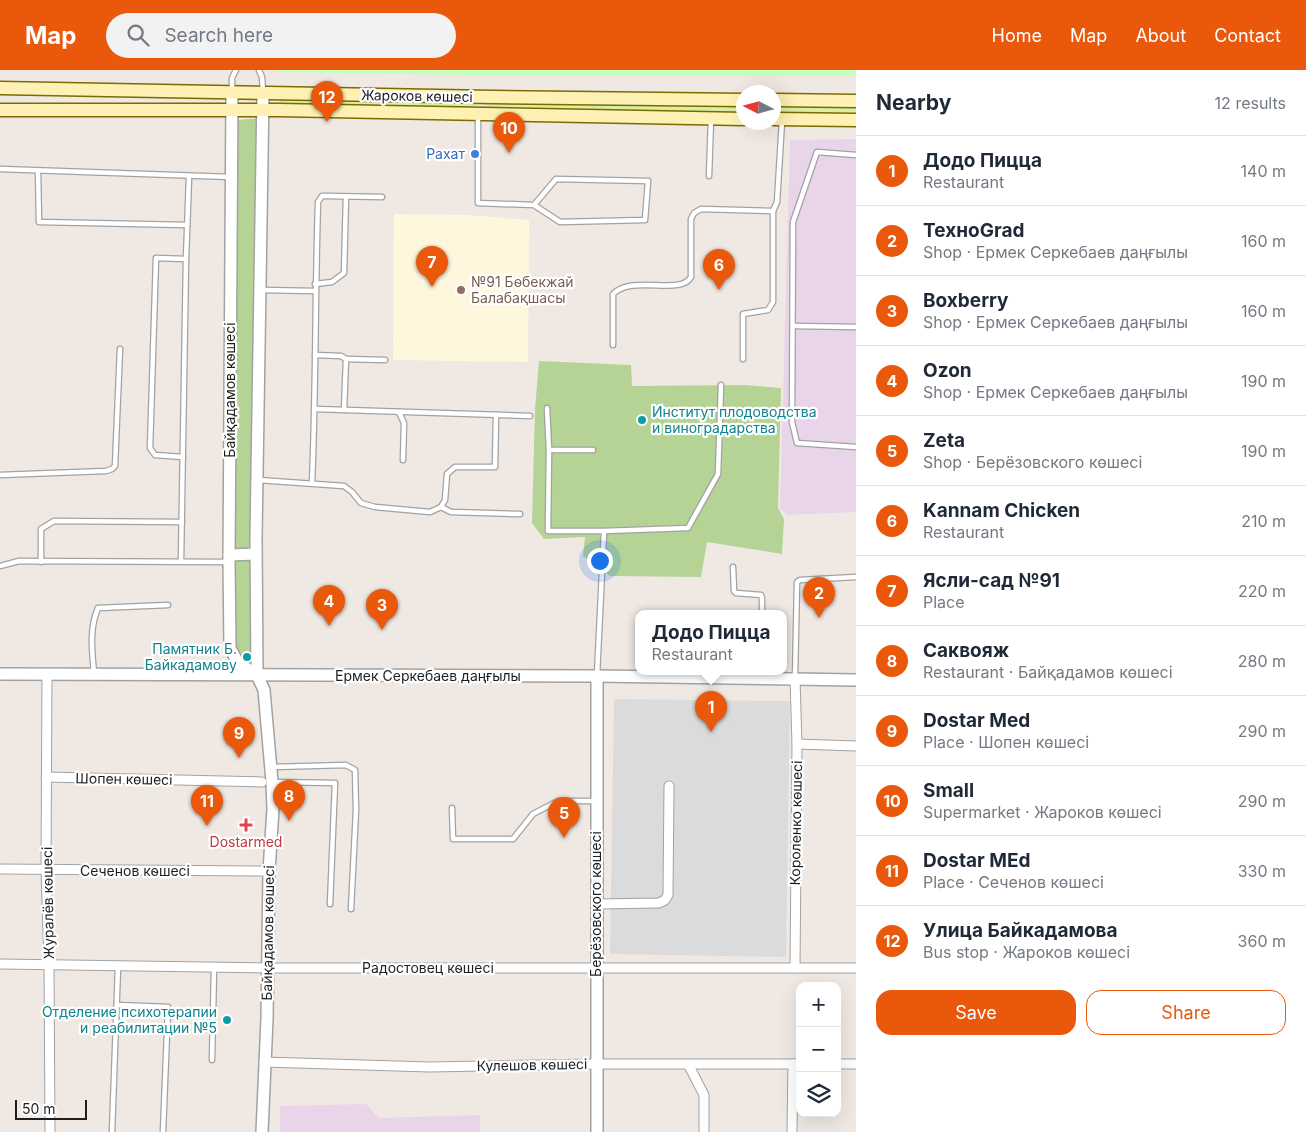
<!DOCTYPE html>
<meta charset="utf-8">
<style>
body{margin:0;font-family:Inter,sans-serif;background:#f2f2f3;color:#1f2937}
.controls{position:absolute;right:15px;bottom:15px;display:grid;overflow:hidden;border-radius:10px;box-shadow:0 5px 20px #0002}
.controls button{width:45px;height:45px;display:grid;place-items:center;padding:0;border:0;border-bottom:1px solid #e0e1e3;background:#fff;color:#1f2937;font:25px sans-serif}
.compass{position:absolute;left:736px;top:15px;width:45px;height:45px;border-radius:50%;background:#fff;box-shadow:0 5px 20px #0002;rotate:276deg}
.scale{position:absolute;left:15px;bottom:12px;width:72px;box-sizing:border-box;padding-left:5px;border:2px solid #1e1e1e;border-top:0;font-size:14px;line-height:18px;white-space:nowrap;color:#1e1e1e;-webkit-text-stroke:4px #fff;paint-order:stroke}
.you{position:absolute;left:599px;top:490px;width:18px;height:18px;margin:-12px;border:4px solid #fff;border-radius:50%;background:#1a73e8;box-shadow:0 0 0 8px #1a73e833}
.badge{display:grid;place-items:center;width:32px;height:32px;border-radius:50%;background:#ea580c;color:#fff;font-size:16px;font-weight:700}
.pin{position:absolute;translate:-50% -41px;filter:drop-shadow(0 1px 2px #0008)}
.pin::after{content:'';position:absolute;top:26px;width:18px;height:15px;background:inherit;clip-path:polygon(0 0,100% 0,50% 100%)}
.popup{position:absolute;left:635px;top:540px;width:152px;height:65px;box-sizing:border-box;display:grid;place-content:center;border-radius:10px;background:#fff;filter:drop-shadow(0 1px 4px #0005);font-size:16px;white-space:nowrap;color:#747a83}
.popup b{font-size:19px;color:#1f2937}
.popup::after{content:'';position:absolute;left:50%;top:100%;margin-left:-10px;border:10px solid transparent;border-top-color:#fff}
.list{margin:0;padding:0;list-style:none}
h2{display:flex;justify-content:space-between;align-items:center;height:65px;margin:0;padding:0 20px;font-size:21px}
h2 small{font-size:16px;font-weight:400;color:#747a83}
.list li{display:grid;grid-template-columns:32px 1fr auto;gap:15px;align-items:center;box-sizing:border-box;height:70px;padding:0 20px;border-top:1px solid #e0e1e3}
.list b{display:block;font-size:19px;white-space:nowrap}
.list p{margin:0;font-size:16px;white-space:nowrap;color:#747a83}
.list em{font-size:16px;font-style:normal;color:#747a83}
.actions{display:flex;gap:10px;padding:15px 20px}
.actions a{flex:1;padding:11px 0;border:1px solid #ea580c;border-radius:15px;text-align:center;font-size:18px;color:#ea580c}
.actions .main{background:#ea580c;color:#fff}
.icon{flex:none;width:28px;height:28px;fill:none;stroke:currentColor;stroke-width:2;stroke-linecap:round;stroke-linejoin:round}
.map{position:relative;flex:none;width:856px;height:1062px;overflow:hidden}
header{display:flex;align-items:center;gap:30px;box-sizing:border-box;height:70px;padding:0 25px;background:#ea580c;color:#fff}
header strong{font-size:24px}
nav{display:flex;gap:28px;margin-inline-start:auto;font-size:18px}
.search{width:350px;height:45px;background:#f2f2f3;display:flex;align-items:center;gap:12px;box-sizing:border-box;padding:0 18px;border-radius:28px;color:#747a83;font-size:19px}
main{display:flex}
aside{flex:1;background:#fff}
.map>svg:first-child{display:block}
.residential{fill:#dcdbdb}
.industrial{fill:#e9d5ea}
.education{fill:#fff7dd}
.grass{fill:#daeea5}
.forest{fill:#b5d395}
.park{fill:#c6febd}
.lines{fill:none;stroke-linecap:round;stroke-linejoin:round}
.service-casing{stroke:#a2a2a2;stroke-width:7}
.minor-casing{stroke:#a2a2a2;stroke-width:11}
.tertiary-casing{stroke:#a2a2a2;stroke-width:14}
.secondary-casing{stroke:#7a6c00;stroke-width:15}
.service{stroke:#fff;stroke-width:4.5}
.minor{stroke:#fff;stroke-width:9}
.tertiary{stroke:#fff;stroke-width:11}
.secondary{stroke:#fef1b3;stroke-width:12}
.shop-dot{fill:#3f7fe0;stroke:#fff;stroke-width:2}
.education-dot{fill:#8d6e63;stroke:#fff;stroke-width:2}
.culture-dot{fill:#0f9aa8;stroke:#fff;stroke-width:2}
.health-dot{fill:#e0444e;stroke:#fff;stroke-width:2}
.labels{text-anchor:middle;stroke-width:4.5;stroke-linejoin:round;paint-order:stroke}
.street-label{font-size:14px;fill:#1e1e1e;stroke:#fff}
.shop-label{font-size:14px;fill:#366cbe;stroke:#fff;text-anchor:end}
.education-label{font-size:14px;fill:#785e54;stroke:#fff;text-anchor:start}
.culture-label{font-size:14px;fill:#0d838f;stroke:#fff;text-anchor:end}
.health-label{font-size:14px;fill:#be3a42;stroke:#fff}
</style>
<header>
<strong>Map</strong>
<div class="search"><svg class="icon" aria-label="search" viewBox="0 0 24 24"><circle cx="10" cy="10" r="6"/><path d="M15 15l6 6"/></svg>Search here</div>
<nav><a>Home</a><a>Map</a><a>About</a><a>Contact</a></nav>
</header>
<main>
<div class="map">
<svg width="856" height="1062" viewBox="0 0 856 1062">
<rect width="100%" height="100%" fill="#f0e9e3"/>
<polygon class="residential" points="614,629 790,631 786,887 610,884"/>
<g class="industrial">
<polygon points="856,69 856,442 787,445 780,438 790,70"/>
<polygon points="366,1034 379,1048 480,1045 480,1062 280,1062 280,1036"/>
</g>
<polygon class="education" points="394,144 468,145 529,150 528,292 393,290"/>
<g class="grass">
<polygon points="280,27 476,31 475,40 280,37"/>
<polygon points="485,32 743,33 744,43 494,39 486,38"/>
<polygon points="774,33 856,34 856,45 774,43"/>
</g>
<g class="forest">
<polygon points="261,48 254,601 235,585 237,50"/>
<polygon points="539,291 631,295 632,316 744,315 781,318 778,438 784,449 782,484 707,472 701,507 610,506 583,486 585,467 544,469 532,453 535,339"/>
</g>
<polygon class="park" points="275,0 856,0 856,6 533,6 275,2"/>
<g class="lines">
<defs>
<g id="service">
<polyline points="259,0 262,7 263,22"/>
<polyline points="232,20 232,8 236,0"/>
<polyline points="478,45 478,133 534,135 560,152 645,150 648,111 556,109 534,135"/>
<polyline points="856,85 817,82 793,152 792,352 797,373 856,377"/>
<polyline points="0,99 231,107"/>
<polyline points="38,101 39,152 187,155"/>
<polyline points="709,106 711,49"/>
<polyline points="315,214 332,212 344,203 346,127"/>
<polyline points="262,220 315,221"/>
<polyline points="793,256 856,257"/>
<path d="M 613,275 L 613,224 C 633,204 681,226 691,207 L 691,149 L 694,143 L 701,139 L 773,141 L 777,132 L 782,51"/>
<polyline points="315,285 341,286 346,289 344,340"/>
<polyline points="346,289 385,290"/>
<polyline points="743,289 743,244 768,240 773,232 773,141"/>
<polyline points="547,338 549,380"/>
<polyline points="315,339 530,346"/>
<polyline points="399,342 404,353 403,390"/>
<polyline points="593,380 549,380 548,461 604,461"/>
<polyline points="183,387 155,385 150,378 156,188 186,189"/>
<polyline points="0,405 106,401 112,399 115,396 120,279"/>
<polyline points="258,410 344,416 352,422 361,433 375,437 430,442 441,437 445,430 447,404 455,397 495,397 496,345"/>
<path d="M 312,413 C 316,319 315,226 318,132 L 322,126 L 328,126 L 382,127"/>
<polyline points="441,437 451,442 520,444"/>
<polyline points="181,491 186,189 189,107"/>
<polyline points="41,492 41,459 54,451 182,452"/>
<polyline points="0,496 19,491 228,492"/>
<polyline points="733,497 734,521 736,523 761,525 762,528 762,543"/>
<path d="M 94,603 C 92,581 89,559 98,538 L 168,535"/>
<polyline points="597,605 604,461 688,458 718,404 721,315"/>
<polyline points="795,607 797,512 800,510 856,507"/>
<polyline points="272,697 346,695 355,700 356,740 351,839"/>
<polyline points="273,712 335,713 330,834"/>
<polyline points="452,738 453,769 513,769 533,744 558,731 595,731"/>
<polyline points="117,935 168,937 163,1062"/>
<polyline points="212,990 214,898"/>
<polyline points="112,1062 118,897"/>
</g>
<g id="minor">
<polyline points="47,604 46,800 49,895 50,1062"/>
<polyline points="795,609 797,674 795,898"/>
<polyline points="797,674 856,676"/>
<polyline points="46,707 262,712"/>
<polyline points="0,799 269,801"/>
<polyline points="597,834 659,833 665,830 668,825 669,716"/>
<polyline points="0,894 271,898 856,898"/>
<polyline points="264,992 430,997 595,994 800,994"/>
<polyline points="688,994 704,1025 704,1062"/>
<polyline points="837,994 856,994"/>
<polyline points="792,1062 793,994"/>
</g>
<g id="tertiary">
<polyline points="232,22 229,492 230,578 238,593 257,605"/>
<polyline points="229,485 256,484"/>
<polyline points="0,604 597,606 856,610"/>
<polyline points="262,1062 267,949 269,801 273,739 272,712 264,620 257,605 256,468 263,23"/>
<polyline points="597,1062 597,606"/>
</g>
<g id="secondary">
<polyline points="0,18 494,27 744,30"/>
<polyline points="774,30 856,31"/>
<polyline points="0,40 279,40 744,49"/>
<polyline points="774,49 856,50"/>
</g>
</defs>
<use href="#service" class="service-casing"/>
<use href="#minor" class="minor-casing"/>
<use href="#tertiary" class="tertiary-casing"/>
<use href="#secondary" class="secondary-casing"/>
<use href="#service" class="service"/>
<use href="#minor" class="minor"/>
<use href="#tertiary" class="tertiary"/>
<use href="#secondary" class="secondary"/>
</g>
<circle class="shop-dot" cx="475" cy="84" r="5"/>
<circle class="education-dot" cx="461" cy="220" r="5"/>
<g class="culture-dot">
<circle cx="642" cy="350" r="5"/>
<circle cx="247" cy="587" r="5"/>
<circle cx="227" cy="950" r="5"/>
</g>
<path class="health-dot" d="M243.5 747.5h5v5h5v5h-5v5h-5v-5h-5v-5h5z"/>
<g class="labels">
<g class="street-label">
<text transform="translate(417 26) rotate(1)" y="5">Жароков көшесі</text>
<text transform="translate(230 320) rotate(-90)" y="5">Байқадамов көшесі</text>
<text x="428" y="611">Ермек Серкебаев даңғылы</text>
<text transform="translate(124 709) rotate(1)" y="5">Шопен көшесі</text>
<text transform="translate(796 753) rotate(-89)" y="5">Короленко көшесі</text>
<text x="135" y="806">Сеченов көшесі</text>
<text transform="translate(48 833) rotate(-91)" y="5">Журалёв көшесі</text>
<text transform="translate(596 834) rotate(-90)" y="5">Берёзовского көшесі</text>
<text transform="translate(268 863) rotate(-89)" y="5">Байқадамов көшесі</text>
<text x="428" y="903">Радостовец көшесі</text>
<text transform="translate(532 995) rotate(-1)" y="5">Кулешов көшесі</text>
</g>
<g class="shop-label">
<text x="465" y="89">Рахат</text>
</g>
<g class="education-label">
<text x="471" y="217">№91 Бөбекжай<tspan x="471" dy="16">Балабақшасы</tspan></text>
</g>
<g class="culture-label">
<text x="652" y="347" text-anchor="start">Институт плодоводства<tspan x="652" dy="16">и виноградарства</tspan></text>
<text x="237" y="584">Памятник Б.<tspan x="237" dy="16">Байкадамову</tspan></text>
<text x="217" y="947">Отделение психотерапии<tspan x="217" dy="16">и реабилитации №5</tspan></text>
</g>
<g class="health-label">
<text x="246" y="777">Dostarmed</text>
</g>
</g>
</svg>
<div class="controls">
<button>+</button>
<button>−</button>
<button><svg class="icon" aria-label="layers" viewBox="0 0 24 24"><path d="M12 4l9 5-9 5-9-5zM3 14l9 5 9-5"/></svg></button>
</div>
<svg class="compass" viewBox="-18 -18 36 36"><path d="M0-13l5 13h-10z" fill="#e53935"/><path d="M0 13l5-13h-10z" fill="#747a83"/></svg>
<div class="scale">50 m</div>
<div class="you"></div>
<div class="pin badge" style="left:711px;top:662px">1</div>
<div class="popup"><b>Додо Пицца</b>Restaurant</div>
<div class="pin badge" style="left:819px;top:548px">2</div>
<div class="pin badge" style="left:382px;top:560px">3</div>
<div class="pin badge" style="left:329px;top:556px">4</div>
<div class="pin badge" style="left:564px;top:768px">5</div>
<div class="pin badge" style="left:719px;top:220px">6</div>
<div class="pin badge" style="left:432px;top:217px">7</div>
<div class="pin badge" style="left:289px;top:751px">8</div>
<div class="pin badge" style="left:239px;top:688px">9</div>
<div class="pin badge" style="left:509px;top:83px">10</div>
<div class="pin badge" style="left:207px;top:756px">11</div>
<div class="pin badge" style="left:327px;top:52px">12</div>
</div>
<aside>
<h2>Nearby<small>12 results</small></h2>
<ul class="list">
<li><span class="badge">1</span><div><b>Додо Пицца</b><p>Restaurant</p></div><em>140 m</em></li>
<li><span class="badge">2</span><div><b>ТехноGrad</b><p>Shop · Ермек Серкебаев даңғылы</p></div><em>160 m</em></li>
<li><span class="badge">3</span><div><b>Boxberry</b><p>Shop · Ермек Серкебаев даңғылы</p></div><em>160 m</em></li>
<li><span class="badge">4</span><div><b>Ozon</b><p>Shop · Ермек Серкебаев даңғылы</p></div><em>190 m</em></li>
<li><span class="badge">5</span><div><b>Zeta</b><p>Shop · Берёзовского көшесі</p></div><em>190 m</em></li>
<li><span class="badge">6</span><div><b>Kannam Chicken</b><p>Restaurant</p></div><em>210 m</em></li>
<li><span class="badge">7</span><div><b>Ясли-сад №91</b><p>Place</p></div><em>220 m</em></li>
<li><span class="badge">8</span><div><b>Саквояж</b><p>Restaurant · Байқадамов көшесі</p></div><em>280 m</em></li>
<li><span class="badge">9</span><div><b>Dostar Med</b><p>Place · Шопен көшесі</p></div><em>290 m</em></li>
<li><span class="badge">10</span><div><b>Small</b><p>Supermarket · Жароков көшесі</p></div><em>290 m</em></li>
<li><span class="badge">11</span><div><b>Dostar MEd</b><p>Place · Сеченов көшесі</p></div><em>330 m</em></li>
<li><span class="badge">12</span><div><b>Улица Байкадамова</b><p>Bus stop · Жароков көшесі</p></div><em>360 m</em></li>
</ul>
<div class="actions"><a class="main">Save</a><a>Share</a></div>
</aside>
</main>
